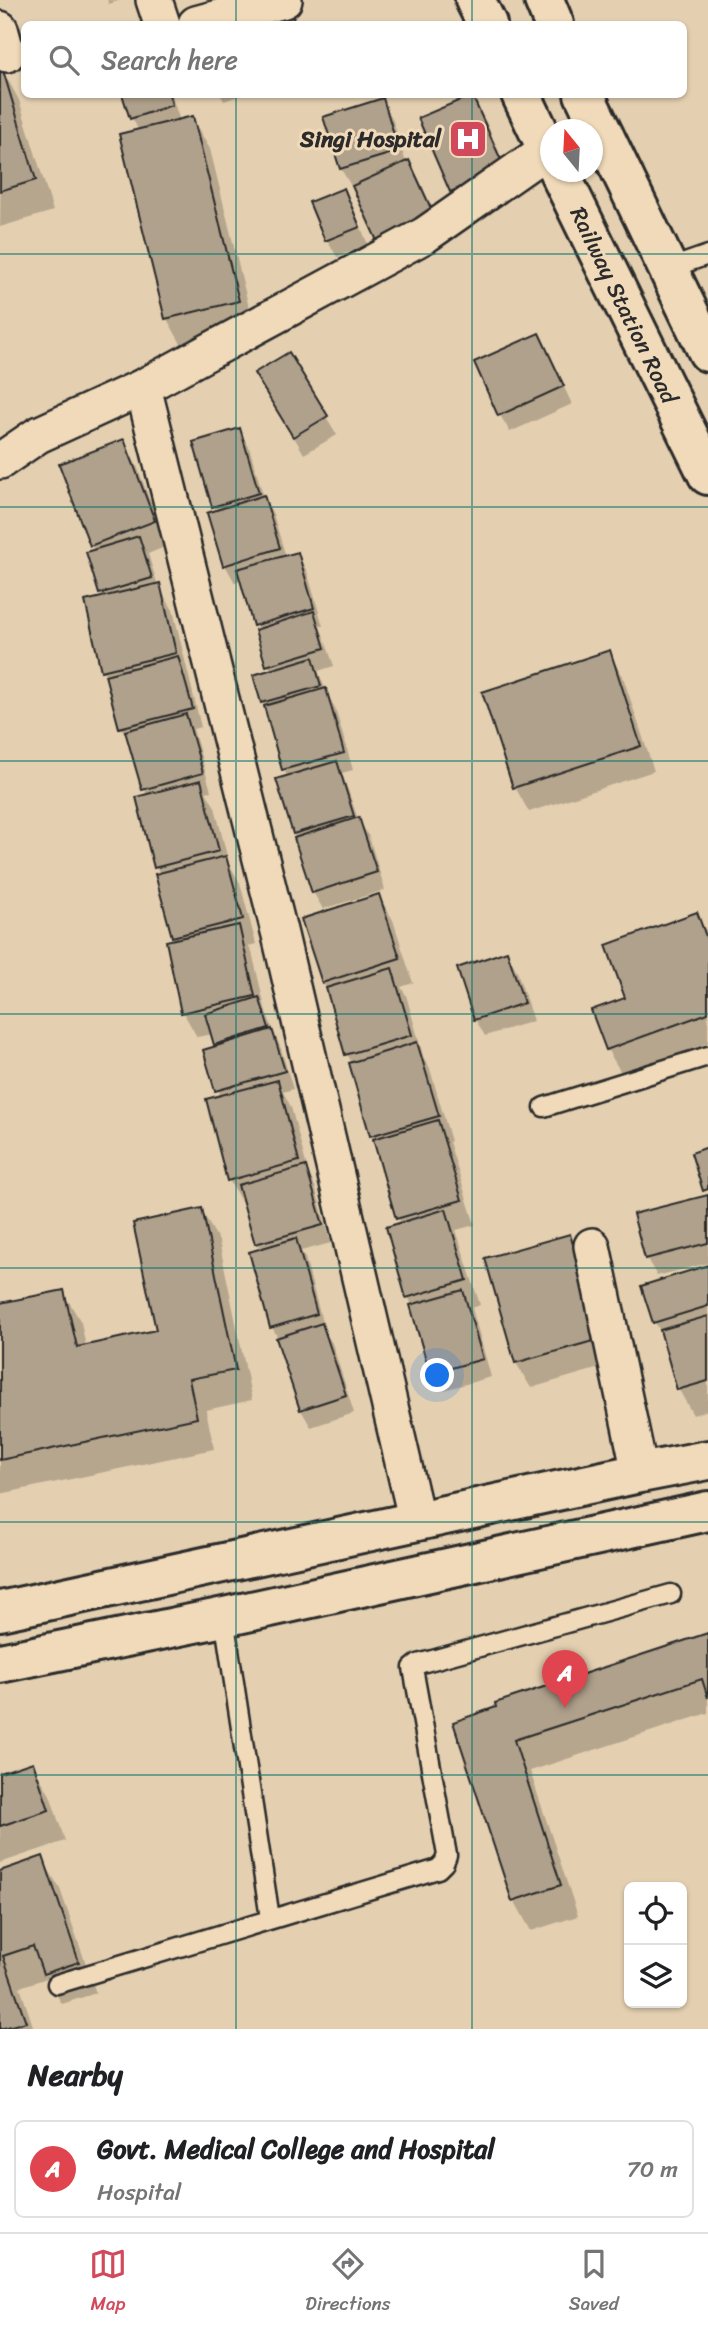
<!DOCTYPE html>
<style>
body{margin:0;font-family:Sriracha,sans-serif;background:#f6f6f6;color:#202124}
.controls{position:absolute;right:21px;bottom:21px;display:grid;overflow:hidden;border-radius:10px;box-shadow:0 2px 5px #0004}
.controls button{width:63px;height:63px;display:grid;place-items:center;padding:0;border:0;border-bottom:2px solid #e0e0e0;background:#fff;color:#202124;font:35px sans-serif}
.compass{position:absolute;left:540px;top:119px;width:63px;height:63px;border-radius:50%;background:#fff;box-shadow:0 2px 5px #0004;rotate:342deg}
.you{position:absolute;left:438px;top:1376px;width:24px;height:24px;margin:-18px;border:5px solid #fff;border-radius:50%;background:#1a73e8;box-shadow:0 0 0 10px #1a73e833}
.badge{display:grid;place-items:center;width:46px;height:46px;border-radius:50%;background:#d1495b;color:#fff;font-size:23px;font-weight:700}
.pin{position:absolute;translate:-50% -58px;filter:drop-shadow(0 2px 4px #0008)}
.pin::after{content:'';position:absolute;top:37px;width:24px;height:21px;background:inherit;clip-path:polygon(0 0,100% 0,50% 100%)}
.list{margin:0;padding:0;list-style:none}
h2{display:flex;justify-content:space-between;align-items:center;height:91px;margin:0;padding:0 28px;font-size:30px}
h2 small{font-size:23px;font-weight:400;color:#757577}
.list li{display:grid;grid-template-columns:46px 1fr auto;gap:21px;align-items:center;box-sizing:border-box;height:98px;margin:0 14px 14px;padding:0 14px;border:2px solid #e0e0e0;border-radius:10px}
.list b{display:block;font-size:26px;white-space:nowrap}
.list p{margin:0;font-size:23px;white-space:nowrap;color:#757577}
.list em{font-size:23px;font-style:normal;color:#757577}
.icon{flex:none;width:38px;height:38px;fill:none;stroke:currentColor;stroke-width:2;stroke-linecap:round;stroke-linejoin:round}
.map{position:relative;flex:none;width:708px;height:2029px;overflow:hidden}
.search{position:absolute;background:#fff;box-shadow:0 2px 5px #0004;left:21px;right:21px;top:21px;height:77px;display:flex;align-items:center;gap:18px;box-sizing:border-box;padding:0 24px;border-radius:10px;color:#757577;font-size:26px}
.sheet{height:203px;background:#fff}
nav{display:flex;justify-content:space-around;align-items:center;box-sizing:border-box;height:98px;border-top:2px solid #e0e0e0;background:#fff;font-size:19px;color:#757577}
nav a{display:grid;justify-items:center;gap:4px}
nav .on{color:#d1495b}
.map>svg:first-child{display:block}
.shadow{fill:#0003}
.building{fill:#b0a18c;stroke:#2b2b2b;stroke-width:2}
.lines{fill:none;stroke-linecap:round;stroke-linejoin:round}
.lane-casing{stroke:#2b2b2b;stroke-width:23}
.street-casing{stroke:#2b2b2b;stroke-width:40}
.secondary-casing{stroke:#2b2b2b;stroke-width:44}
.highway-casing{stroke:#2b2b2b;stroke-width:44}
.lane{stroke:#f0dab9;stroke-width:18}
.street{stroke:#f0dab9;stroke-width:35}
.secondary{stroke:#f0dab9;stroke-width:38}
.highway{stroke:#f0dab9;stroke-width:38}
.grid{fill:none;stroke:#0f766e;stroke-width:2;stroke-opacity:0.55}
.labels{text-anchor:middle;stroke-width:6;stroke-linejoin:round;paint-order:stroke}
.poi-label{font-size:23px;font-weight:bold;fill:#2b2b2b;stroke:#f0dab9;text-anchor:end}
.street-label{font-size:23px;fill:#2b2b2b;stroke:#f0dab9}
</style>
<div class="map">
<svg width="708" height="2029" viewBox="0 0 708 2029">
<rect width="100%" height="100%" fill="#e4d0b1"/>
<filter id="ink" filterUnits="userSpaceOnUse"><feTurbulence type="fractalNoise" baseFrequency=".0143" numOctaves="2"/><feDisplacementMap in="SourceGraphic" scale="14" xChannelSelector="R" yChannelSelector="G"/><feConvolveMatrix kernelMatrix="1 2 1 2 8 2 1 2 1" color-interpolation-filters="sRGB"/></filter>
<g filter="url(#ink)">
<g class="shadow">
<polygon points="107,0 121,0 109,4"/>
<polygon points="290,11 297,24 248,24"/>
<polygon points="2,69 19,100 53,211 0,227"/>
<polygon points="124,94 171,94 180,121 192,118 210,149 255,332 184,349 167,319 122,135 139,131 132,118"/>
<polygon points="220,94 244,94 224,101"/>
<polygon points="471,97 486,122 517,194 466,216 452,191"/>
<polygon points="382,100 392,118 406,163 409,162 419,179 443,233 354,185 351,186 341,169 326,118"/>
<polygon points="343,190 353,207 368,245 337,257 327,240"/>
<polygon points="539,335 572,404 510,432 500,415"/>
<polygon points="289,354 337,435 304,454 256,373"/>
<polygon points="239,430 249,447 265,501 273,514 286,557 297,554 307,571 323,626 320,626 334,666 318,671 327,693 335,708 353,770 342,773 358,819 369,837 385,890 323,909 313,892 294,834 288,777 283,769 255,676 271,672 242,580 235,583 225,565 217,511 214,506"/>
<polygon points="123,441 137,466 167,546 148,554 158,586 173,610 201,727 193,729 211,791 206,792 215,807 229,864 240,883 256,944 249,946 252,952 266,1012 281,1049 293,1089 283,1092 291,1107 309,1175 315,1186 331,1243 301,1251 305,1258 325,1332 332,1343 354,1413 311,1427 301,1410 278,1338 272,1327 261,1250 257,1243 246,1204 243,1205 229,1180 221,1097 205,1051 218,1047 213,1034 197,1037 183,1012 176,941 158,876 161,875 156,867 147,796 131,744 121,727 108,679 103,670 103,598 100,593 95,551 91,545"/>
<polygon points="609,652 623,677 654,771 529,812 515,787"/>
<polygon points="379,896 393,920 413,983 401,987 406,995 424,1059 430,1069 451,1141 449,1142 475,1225 456,1230 480,1305 472,1308 491,1377 441,1391 431,1374 413,1306 408,1297 401,1224 372,1136 352,1063 347,1054 329,993 323,983 303,920"/>
<polygon points="696,914 708,934 708,1043 622,1074 607,1049 628,999"/>
<polygon points="507,953 517,971 533,1021 485,1036 475,1019"/>
<polygon points="708,1197 708,1263 657,1276 647,1259 636,1216"/>
<polygon points="201,1210 219,1241 252,1400 206,1410 214,1449 0,1494 0,1305 63,1292 81,1322 86,1347 158,1332"/>
<polygon points="569,1236 583,1261 613,1364 531,1388 516,1363 487,1260"/>
<polygon points="708,1267 708,1410 693,1415 679,1390 664,1339 655,1322"/>
<polygon points="708,1635 708,1713 530,1771 578,1916 531,1931 514,1900 456,1723"/>
<polygon points="32,1764 50,1795 65,1841 0,1863 0,1775"/>
<polygon points="42,1858 60,1889 96,1993 62,2004 47,1978 20,1987 34,2029 0,2029 0,1870 1,1872"/>
</g>
<g class="building">
<polygon points="290,9 295,24 243,24"/>
<polygon points="2,67 36,180 0,191 0,68"/>
<polygon points="122,94 169,94 172,105 130,119"/>
<polygon points="472,95 505,169 450,192 418,118"/>
<polygon points="383,98 399,151 340,169 323,117"/>
<polygon points="193,116 239,301 165,319 119,134"/>
<polygon points="409,160 434,215 377,241 352,186"/>
<polygon points="344,188 360,227 325,241 309,202"/>
<polygon points="539,333 564,386 498,416 474,362"/>
<polygon points="289,352 328,416 293,437 254,373"/>
<polygon points="240,428 259,493 212,507 193,442"/>
<polygon points="124,439 155,521 90,546 59,464"/>
<polygon points="264,495 280,548 223,566 207,513"/>
<polygon points="139,536 152,578 99,594 86,552"/>
<polygon points="298,552 314,608 253,626 237,569"/>
<polygon points="160,583 176,653 101,671 85,601"/>
<polygon points="314,611 325,648 266,666 255,630"/>
<polygon points="610,650 641,746 513,788 482,692"/>
<polygon points="178,656 193,709 119,728 105,675"/>
<polygon points="313,657 321,686 261,703 253,675"/>
<polygon points="326,688 344,753 282,770 264,706"/>
<polygon points="186,714 203,773 142,790 125,731"/>
<polygon points="337,761 354,816 293,834 276,779"/>
<polygon points="201,780 219,851 154,868 136,797"/>
<polygon points="359,817 377,872 312,893 294,838"/>
<polygon points="226,856 243,919 172,937 155,874"/>
<polygon points="379,894 400,958 322,983 301,919"/>
<polygon points="697,912 708,942 708,1013 606,1050 591,1010 625,998 606,945"/>
<polygon points="239,925 255,996 181,1013 166,941"/>
<polygon points="507,951 524,1003 474,1020 457,968"/>
<polygon points="392,968 412,1035 345,1055 326,988"/>
<polygon points="259,997 269,1028 214,1045 205,1014"/>
<polygon points="272,1029 285,1071 215,1091 203,1050"/>
<polygon points="417,1042 439,1116 370,1136 349,1063"/>
<polygon points="278,1080 299,1161 227,1181 206,1099"/>
<polygon points="438,1120 462,1200 396,1219 373,1139"/>
<polygon points="708,1147 708,1189 703,1191 691,1153"/>
<polygon points="306,1166 323,1225 255,1244 238,1185"/>
<polygon points="708,1195 708,1243 645,1259 633,1214"/>
<polygon points="202,1208 236,1370 189,1379 197,1418 0,1460 0,1303 64,1290 77,1347 156,1330 133,1223"/>
<polygon points="446,1209 467,1280 406,1298 386,1227"/>
<polygon points="570,1234 600,1339 515,1363 485,1258"/>
<polygon points="296,1238 317,1314 270,1328 249,1252"/>
<polygon points="708,1265 708,1306 653,1323 641,1286"/>
<polygon points="463,1290 483,1359 430,1374 410,1305"/>
<polygon points="708,1316 708,1381 677,1390 660,1330"/>
<polygon points="322,1323 346,1395 300,1410 276,1338"/>
<polygon points="708,1633 708,1698 702,1679 514,1740 561,1885 512,1901 453,1722 496,1707 495,1703"/>
<polygon points="33,1762 49,1810 0,1826 0,1773"/>
<polygon points="43,1856 79,1962 43,1974 33,1946 3,1956 26,2022 0,2029 0,1871"/>
</g>
<g class="lines">
<defs>
<g id="lane">
<polyline points="668,269 708,255"/>
<polyline points="544,1107 708,1056"/>
<polyline points="224,1617 270,1918"/>
<polyline points="57,1984 438,1869 444,1863 447,1855 413,1668 418,1664 671,1594"/>
</g>
<g id="street">
<polyline points="154,0 162,24"/>
<polyline points="196,24 284,0"/>
<polyline points="0,29 7,54"/>
<polyline points="143,387 280,935 417,1522"/>
<polyline points="0,461 38,435 143,387 425,235 548,149"/>
<polyline points="592,1246 640,1473"/>
</g>
<g id="secondary">
<polyline points="0,1611 640,1473 708,1460"/>
<polyline points="0,1663 224,1617 708,1511"/>
</g>
<g id="highway">
<polyline points="475,0 487,24"/>
<polyline points="544,0 554,24"/>
<polyline points="521,94 550,155"/>
<polyline points="584,94 708,352"/>
<polyline points="559,172 708,475"/>
</g>
</defs>
<use href="#lane" class="lane-casing"/>
<use href="#street" class="street-casing"/>
<use href="#secondary" class="secondary-casing"/>
<use href="#highway" class="highway-casing"/>
<use href="#lane" class="lane"/>
<use href="#street" class="street"/>
<use href="#secondary" class="secondary"/>
<use href="#highway" class="highway"/>
</g>
</g>
<path class="grid" d="M 236,0 L 236,24M 472,0 L 472,24M 236,94 L 236,2029M 472,94 L 472,2029M 0,254 L 708,254M 0,507 L 708,507M 0,761 L 708,761M 0,1014 L 708,1014M 0,1268 L 708,1268M 0,1522 L 708,1522M 0,1775 L 708,1775"/>
<defs>
<symbol id="hospital-square" viewBox="-11 -11 22 22"><rect x="-9" y="-9" width="18" height="18" rx="4" fill="#d1495b" stroke="#f0dab9"/><path d="M-5-5h3v3.5h4V-5h3V5h-3V1.5h-4V5h-3Z" fill="#fff"/></symbol>
</defs>
<g fill-rule="evenodd">
<use href="#hospital-square" x="446" y="117" width="44" height="44"/>
</g>
<g class="labels">
<g class="poi-label">
<text x="441" y="147">Singi Hospital</text>
</g>
<g class="street-label">
<text transform="translate(624 305) rotate(64)" y="8">Railway Station Road</text>
</g>
</g>
</svg>
<div class="controls">
<button><svg class="icon" aria-label="locate" viewBox="0 0 24 24"><circle cx="12" cy="12" r="6"/><path d="M12 2v4M12 18v4M2 12h4M18 12h4"/></svg></button>
<button><svg class="icon" aria-label="layers" viewBox="0 0 24 24"><path d="M12 4l9 5-9 5-9-5zM3 14l9 5 9-5"/></svg></button>
</div>
<svg class="compass" viewBox="-18 -18 36 36"><path d="M0-13l5 13h-10z" fill="#e53935"/><path d="M0 13l5-13h-10z" fill="#757577"/></svg>
<div class="you"></div>
<div class="pin badge" style="left:565px;top:1708px;background:#e0444e">A</div>
<div class="search"><svg class="icon" aria-label="search" viewBox="0 0 24 24"><circle cx="10" cy="10" r="6"/><path d="M15 15l6 6"/></svg>Search here</div>
</div>
<section class="sheet">
<h2>Nearby<small></small></h2>
<ul class="list">
<li><span class="badge" style="background:#e0444e">A</span><div><b>Govt. Medical College and Hospital</b><p>Hospital</p></div><em>70 m</em></li>
</ul>
</section>
<nav>
<a class="on"><svg class="icon" aria-label="map" viewBox="0 0 24 24"><path d="M3 6l6-2 6 2 6-2v14l-6 2-6-2-6 2zM9 4v14M15 6v14"/></svg>Map</a>
<a><svg class="icon" aria-label="directions" viewBox="0 0 24 24"><path d="M12 3l9 9-9 9-9-9zM9 14v-3h6M13 9l2 2-2 2"/></svg>Directions</a>
<a><svg class="icon" aria-label="saved" viewBox="0 0 24 24"><path d="M7 4h10v16l-5-4-5 4z"/></svg>Saved</a>
</nav>
